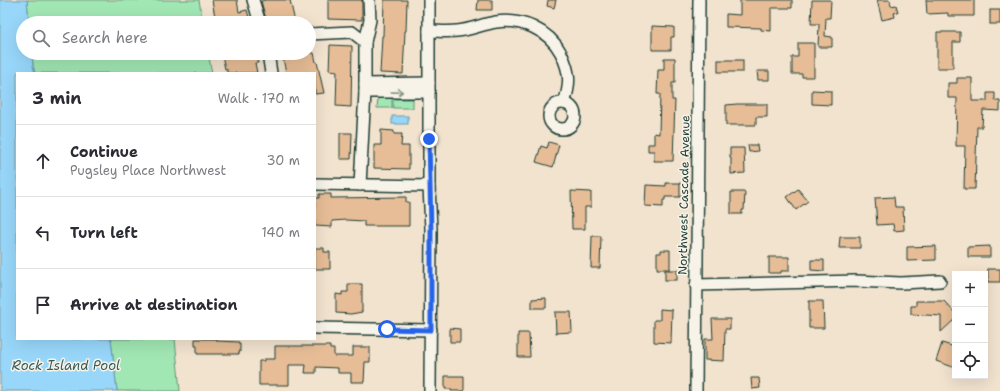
<!DOCTYPE html>
<meta charset="utf-8">
<style>
body{margin:0;font-family:"Shantell Sans",sans-serif;background:#f7f7f7;color:#2b2b33}
.controls{position:absolute;right:12px;bottom:12px;display:grid;overflow:hidden;border-radius:0px;box-shadow:0 4px 16px #0002}
.controls button{width:36px;height:36px;display:grid;place-items:center;padding:0;border:0;border-bottom:1px solid #e1e1e2;background:#fff;color:#2b2b33;font:20px sans-serif}
.stop{position:absolute;width:12px;height:12px;margin:-9px;border:3px solid #2563eb;border-radius:50%;background:#fff}
.stop.end{background:#2563eb;border-color:#fff;box-shadow:0 1px 4px #0008}
.list{margin:0;padding:0;list-style:none}
h2{display:flex;justify-content:space-between;align-items:center;height:52px;margin:0;padding:0 16px;font-size:17px}
h2 small{font-size:13px;font-weight:400;color:#7c7c81}
.list li{display:grid;grid-template-columns:26px 1fr auto;gap:12px;align-items:center;box-sizing:border-box;height:72px;padding:0 16px;border-top:1px solid #e1e1e2}
.list b{display:block;font-size:15px;white-space:nowrap}
.list p{margin:0;font-size:13px;white-space:nowrap;color:#7c7c81}
.list em{font-size:13px;font-style:normal;color:#7c7c81}
.icon{flex:none;width:22px;height:22px;fill:none;stroke:currentColor;stroke-width:2;stroke-linecap:round;stroke-linejoin:round}
.map{position:relative;flex:none;width:1000px;height:391px;overflow:hidden}
.search{position:absolute;background:#fff;box-shadow:0 4px 16px #0002;left:16px;top:16px;width:300px;height:44px;display:flex;align-items:center;gap:10px;box-sizing:border-box;padding:0 14px;border-radius:22px;color:#7c7c81;font-size:15px}
.panel{position:absolute;background:#fff;box-shadow:0 4px 16px #0002;left:16px;top:72px;width:300px;height:268px;border-radius:0px}
.map>svg:first-child{display:block}
.green{fill:#a1e7b4;stroke:#609274}
.water{fill:#98d7fa;stroke:#6899ab}
.building{fill:#e6bd96;stroke:#1f3d34}
.lines{fill:none;stroke-linecap:round;stroke-linejoin:round}
.minor-casing{stroke:#1f3d34;stroke-width:14}
.minor{stroke:#f7f3e8;stroke-width:11}
.oneway{stroke:#8b988e}
.route{stroke:#2563eb;stroke-width:5}
.labels{text-anchor:middle;stroke-width:3;stroke-linejoin:round;paint-order:stroke}
.street-label{font-size:12px;fill:#1f3d34;stroke:#f7f3e8}
.water-label{font-size:13px;font-style:italic;fill:#375c5c;stroke:#f7f3e8}
</style>
<div class="map">
<svg width="1000" height="391" viewBox="0 0 1000 391">
<rect width="100%" height="100%" fill="#f2e3cf"/>
<filter id="ink" filterUnits="userSpaceOnUse"><feTurbulence type="fractalNoise" baseFrequency=".025" numOctaves="2"/><feDisplacementMap in="SourceGraphic" scale="8" xChannelSelector="R" yChannelSelector="G"/><feConvolveMatrix kernelMatrix="1 2 1 2 8 2 1 2 1" color-interpolation-filters="sRGB"/></filter>
<g filter="url(#ink)">
<g class="green">
<polygon points="27,0 199,0 203,23 29,23"/>
<polygon points="32,53 208,53 212,73 35,73 33,66"/>
<polygon points="378,98 392,98 392,108 377,108"/>
<rect x="393" y="99" width="20" height="9"/>
<polygon points="111,339 175,339 180,391 117,391"/>
</g>
<g class="water">
<polygon points="0,0 27,0 29,23 23,23 23,53 32,53 33,66 35,73 17,73 17,339 111,339 117,391 0,391"/>
<rect x="392" y="116" width="16" height="8"/>
</g>
<g class="building">
<polygon points="212,0 237,0 239,12 247,10 250,21 242,23 203,23 203,20 215,17"/>
<polygon points="266,0 290,0 295,22 289,23 267,23 261,1"/>
<polygon points="328,0 362,0 362,20 328,19"/>
<polygon points="384,0 407,0 406,31 405,31 403,74 380,73 382,36 383,36"/>
<polygon points="478,0 492,0 492,10 477,10"/>
<polygon points="548,0 556,0 554,8 547,6"/>
<polygon points="740,0 792,0 792,8 771,8 771,31 761,30 761,28 726,27 726,14 740,15"/>
<polygon points="812,0 831,0 830,18 826,18 825,36 832,37 832,47 818,47 819,24 811,24"/>
<polygon points="877,0 890,0 891,6 896,5 898,12 894,13 895,17 882,20"/>
<polygon points="926,0 974,0 974,16 948,16 948,13 927,14"/>
<rect x="990" y="10" width="10" height="14"/>
<polygon points="652,26 674,27 674,37 671,37 671,50 652,50"/>
<polygon points="937,32 960,32 960,42 953,42 953,68 937,68"/>
<polygon points="798,43 814,43 814,77 802,77 802,74 792,74 792,57 798,57"/>
<polygon points="330,45 352,46 351,107 336,106 337,71 329,70"/>
<polygon points="232,53 256,53 258,63 255,63 257,73 227,73 227,69 225,69 222,55"/>
<polygon points="282,53 314,53 316,62 317,62 324,93 315,94 315,73 286,73"/>
<polygon points="664,58 675,58 675,83 672,83 672,100 675,100 673,161 654,161 654,151 648,151 648,144 654,144 654,133 659,134 660,94 657,94 658,70 664,70"/>
<rect x="718" y="60" width="25" height="12"/>
<polygon points="757,71 769,71 769,80 758,80"/>
<polygon points="957,78 972,78 972,101 987,101 987,93 995,93 995,101 1000,101 1000,111 983,110 982,127 977,127 975,189 964,189 965,146 956,146 957,98 948,98 948,83 957,83"/>
<polygon points="812,90 831,91 831,105 812,104"/>
<polygon points="737,104 767,104 767,117 756,117 756,125 726,125 726,105"/>
<polygon points="381,130 394,131 394,134 402,134 401,146 409,146 409,169 374,168 374,145 381,145"/>
<polygon points="340,133 352,133 351,159 340,159"/>
<polygon points="549,142 559,145 553,167 536,162 541,146 547,148"/>
<polygon points="748,145 757,145 758,151 749,152"/>
<polygon points="730,148 744,148 745,173 731,174 731,158 730,158"/>
<polygon points="666,183 680,183 680,197 665,197 665,200 663,200 663,207 645,206 646,185 666,186"/>
<polygon points="798,189 808,201 796,210 787,197"/>
<polygon points="571,191 591,192 591,207 585,207 585,229 572,229"/>
<polygon points="731,192 745,192 744,210 742,210 742,214 731,214"/>
<polygon points="319,194 331,194 331,198 406,197 406,202 409,202 409,226 364,226 364,221 346,220 332,221 332,227 315,226 315,198 319,198"/>
<polygon points="894,197 895,207 903,207 904,230 894,231 893,224 877,225 875,198"/>
<polygon points="592,236 601,236 600,268 591,268"/>
<polygon points="840,237 860,237 860,248 839,248"/>
<polygon points="936,246 936,260 907,261 907,247"/>
<polygon points="990,246 990,257 968,257 968,247"/>
<polygon points="315,248 324,248 324,252 330,252 330,269 315,269"/>
<polygon points="661,250 670,250 670,269 657,269 657,253 661,253"/>
<polygon points="769,257 789,257 789,271 781,271 781,273 769,273"/>
<polygon points="811,260 824,260 824,271 811,270"/>
<rect x="988" y="269" width="12" height="13"/>
<rect x="665" y="270" width="12" height="10"/>
<polygon points="348,284 362,284 362,312 351,314 336,313 336,294 342,295 342,292 348,292"/>
<polygon points="546,298 546,308 532,308 532,299"/>
<polygon points="809,301 823,301 824,328 809,328"/>
<polygon points="916,301 944,301 955,313 955,319 941,332 941,316 911,314 911,306 916,306"/>
<polygon points="660,309 672,310 671,343 654,342 654,320 660,320"/>
<polygon points="555,312 571,312 572,332 556,333"/>
<polygon points="712,319 730,319 730,329 725,329 724,361 705,360 705,339 713,339"/>
<polygon points="450,328 460,329 460,342 450,342"/>
<polygon points="518,333 529,333 530,357 518,357"/>
<polygon points="195,339 217,339 217,341 239,342 239,344 240,344 240,352 239,352 239,354 197,354 197,346 195,346"/>
<polygon points="942,343 955,347 955,362 953,367 936,361"/>
<polygon points="275,346 330,346 330,349 334,349 334,356 353,356 353,347 370,347 370,362 365,362 364,382 351,382 351,373 338,373 338,368 316,367 316,373 305,373 306,365 289,365 289,385 259,385 259,361 264,361 264,359 275,359"/>
<polygon points="445,376 464,376 464,391 451,391 451,389 445,389"/>
<polygon points="751,378 759,378 760,388 752,389"/>
</g>
<g class="lines">
<defs>
<g id="minor">
<polyline points="253,0 260,23"/>
<polyline points="429,0 429,186 431,229 430,391"/>
<path d="M 429,31 C 438,31 448,32 457,31 C 470,30 483,24 496,22 C 521,18 549,30 561,53 C 570,72 571,83 564,103"/>
<polyline points="309,34 352,32 365,42 365,92 360,185"/>
<polyline points="365,42 370,20 369,0"/>
<polyline points="268,53 271,73"/>
<polyline points="365,84 429,83"/>
<polyline points="365,92 429,92"/>
<circle cx="562" cy="116" r="13"/>
<polyline points="315,184 429,186"/>
<polyline points="696,285 856,281 901,283 940,281"/>
<polyline points="315,328 431,330"/>
<polyline points="696,391 699,0"/>
</g>
</defs>
<use href="#minor" class="minor-casing"/>
<use href="#minor" class="minor"/>
</g>
<defs><path id="oneway-shaft" d="M-6 0H5M1.5-3L5.5 0L1.5 3" fill="none" stroke-width="1.6" stroke-linecap="round" stroke-linejoin="round"/></defs>
<use class="oneway" href="#oneway-shaft" transform="translate(397 92) rotate(-1)"/>
</g>
<g class="lines" filter="url(#ink)">
<polyline class="route" points="387,329 431,330 431,229 429,139"/>
</g>
<g class="labels">
<g class="street-label">
<text transform="translate(684 195) rotate(-89)" y="4">Northwest Cascade Avenue</text>
</g>
<g class="water-label">
<text x="66" y="370">Rock Island Pool</text>
</g>
</g>
</svg>
<div class="controls">
<button>+</button>
<button>−</button>
<button><svg class="icon" aria-label="locate" viewBox="0 0 24 24"><circle cx="12" cy="12" r="6"/><path d="M12 2v4M12 18v4M2 12h4M18 12h4"/></svg></button>
</div>
<div class="stop" style="left:387px;top:329px"></div>
<div class="stop end" style="left:429px;top:139px"></div>
<div class="search"><svg class="icon" aria-label="search" viewBox="0 0 24 24"><circle cx="10" cy="10" r="6"/><path d="M15 15l6 6"/></svg>Search here</div>
<section class="panel">
<h2>3 min<small>Walk · 170 m</small></h2>
<ul class="list">
<li><svg class="icon" aria-label="ahead" viewBox="0 0 24 24"><path d="M12 20V5M6 11l6-6 6 6"/></svg><div><b>Continue</b><p>Pugsley Place Northwest</p></div><em>30 m</em></li>
<li><svg class="icon" aria-label="left" viewBox="0 0 24 24"><path d="M17 20v-9H6M10 6l-5 5 5 5"/></svg><div><b>Turn left</b></div><em>140 m</em></li>
<li><svg class="icon" aria-label="arrive" viewBox="0 0 24 24"><path d="M6 21V4h12l-3 4 3 4H6"/></svg><div><b>Arrive at destination</b></div></li>
</ul>
</section>
</div>
